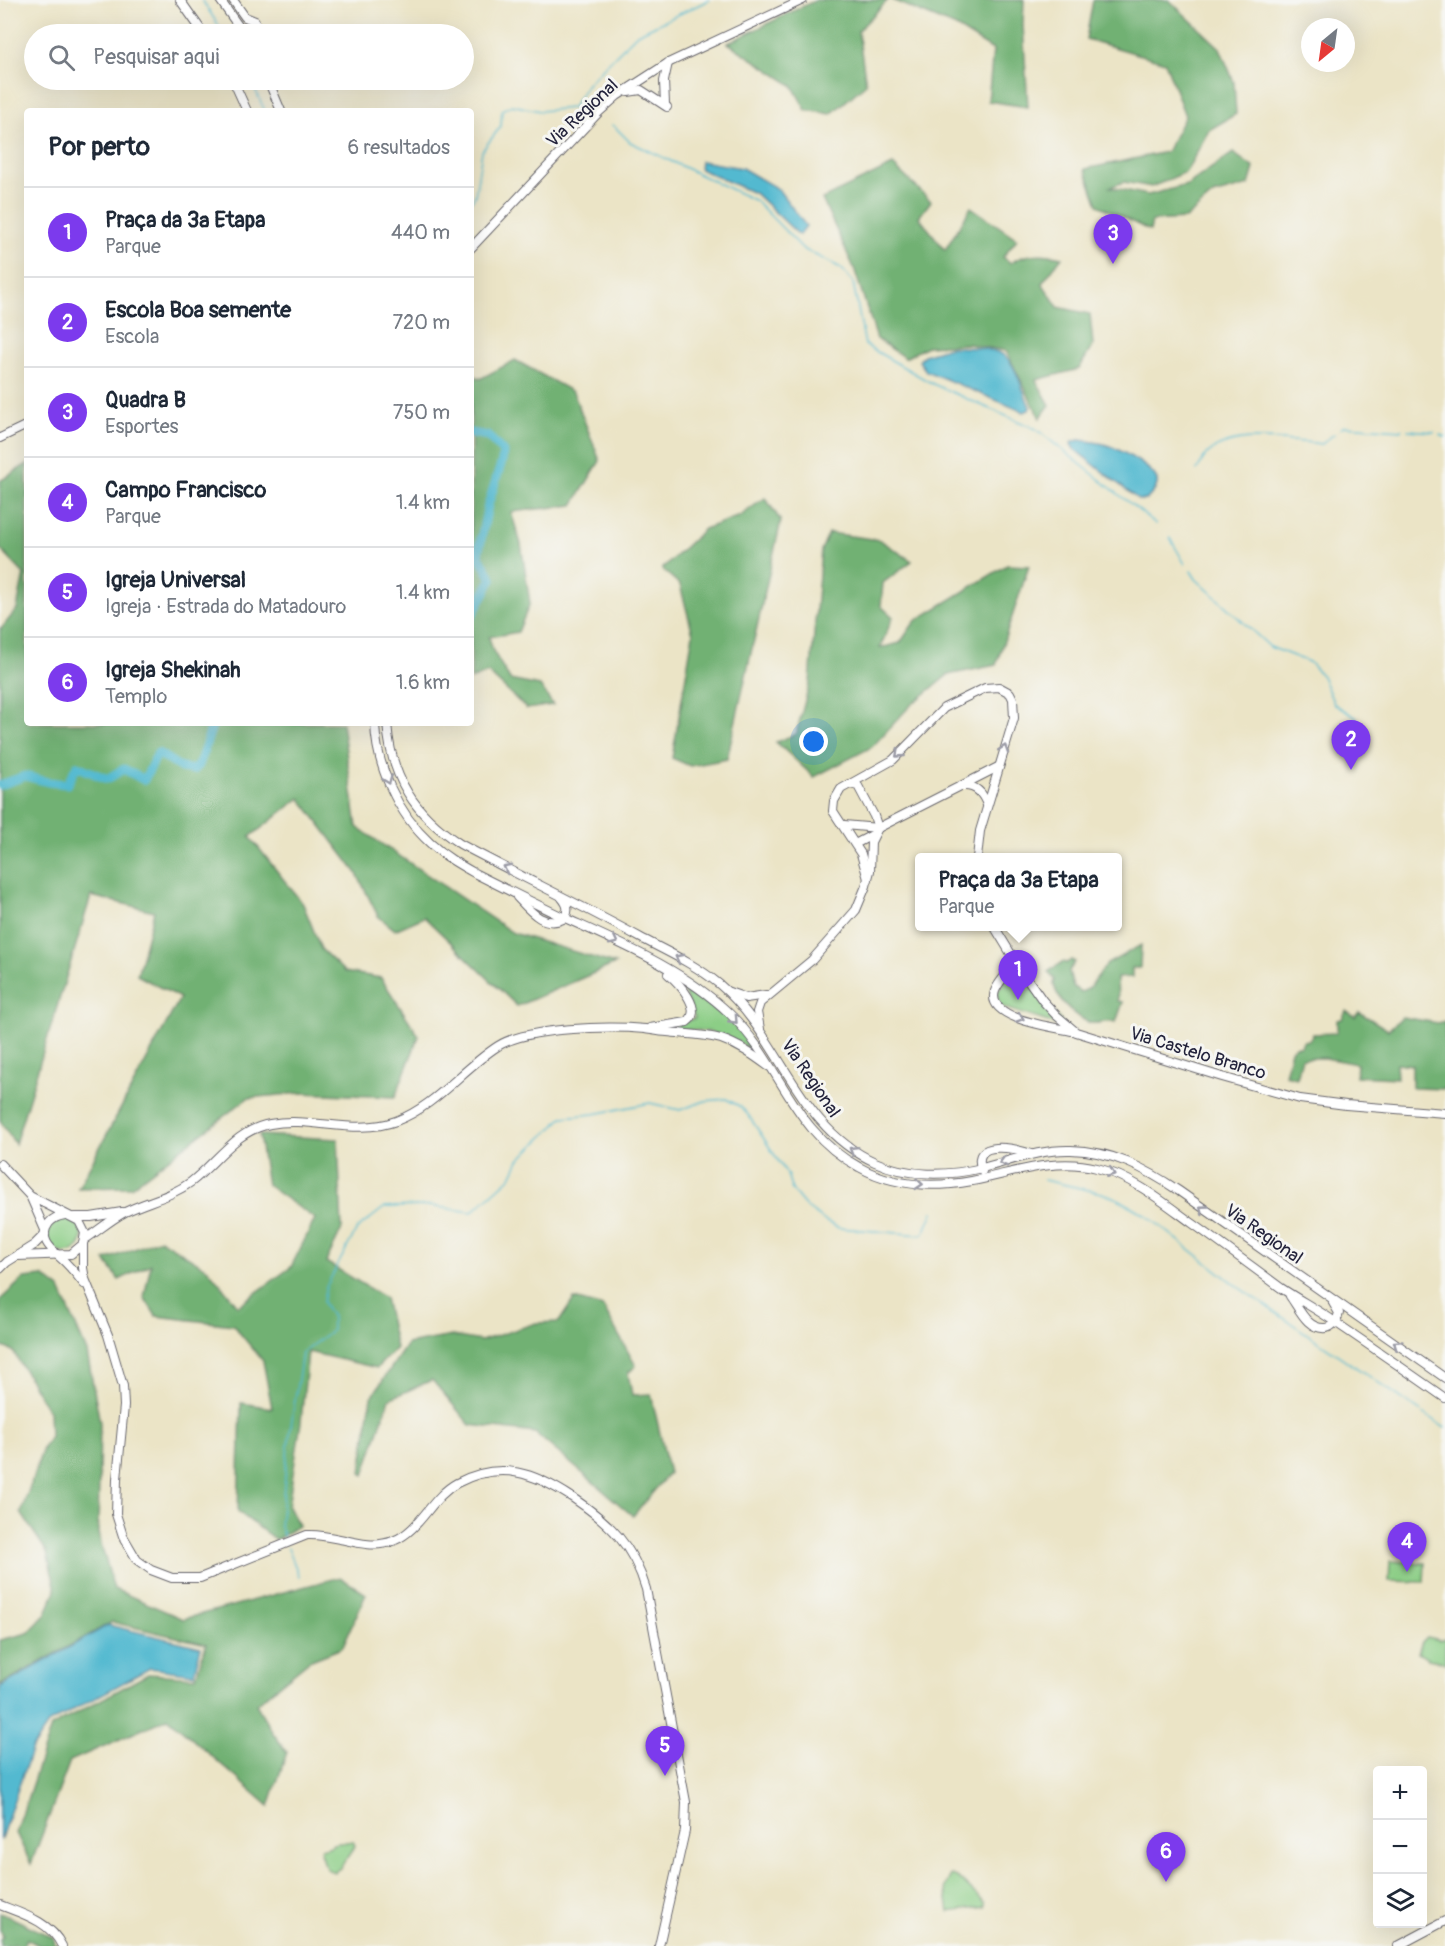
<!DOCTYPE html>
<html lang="pt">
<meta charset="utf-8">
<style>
body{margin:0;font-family:Pangolin,sans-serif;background:#f2f2f3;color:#1f2937}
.controls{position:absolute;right:18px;bottom:18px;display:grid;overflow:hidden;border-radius:6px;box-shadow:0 6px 24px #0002}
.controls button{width:54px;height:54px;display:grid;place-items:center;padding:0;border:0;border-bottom:2px solid #e0e1e3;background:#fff;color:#1f2937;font:30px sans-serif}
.compass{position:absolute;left:1301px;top:18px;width:54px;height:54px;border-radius:50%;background:#fff;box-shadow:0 6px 24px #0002;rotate:209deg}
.you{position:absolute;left:814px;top:742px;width:21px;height:21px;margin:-15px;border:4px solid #fff;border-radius:50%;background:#1a73e8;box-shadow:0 0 0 9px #1a73e833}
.badge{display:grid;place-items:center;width:39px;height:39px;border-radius:50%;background:#7c3aed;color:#fff;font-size:20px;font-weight:700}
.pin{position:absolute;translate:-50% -50px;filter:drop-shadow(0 2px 3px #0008)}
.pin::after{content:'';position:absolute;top:32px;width:21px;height:18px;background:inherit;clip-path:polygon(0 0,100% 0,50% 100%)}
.popup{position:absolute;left:915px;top:853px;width:207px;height:78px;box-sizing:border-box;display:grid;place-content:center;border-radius:6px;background:#fff;filter:drop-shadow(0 2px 4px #0005);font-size:20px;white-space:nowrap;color:#747a83}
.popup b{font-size:22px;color:#1f2937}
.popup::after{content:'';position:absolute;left:50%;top:100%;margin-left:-12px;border:12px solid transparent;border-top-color:#fff}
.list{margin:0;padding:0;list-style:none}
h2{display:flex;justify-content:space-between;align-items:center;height:78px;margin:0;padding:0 24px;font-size:26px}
h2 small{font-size:20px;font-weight:400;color:#747a83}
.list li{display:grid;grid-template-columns:39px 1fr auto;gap:18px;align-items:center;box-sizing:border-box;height:90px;padding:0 24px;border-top:2px solid #e0e1e3}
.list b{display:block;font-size:22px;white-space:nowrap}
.list p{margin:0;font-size:20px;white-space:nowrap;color:#747a83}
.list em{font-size:20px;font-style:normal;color:#747a83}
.icon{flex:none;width:33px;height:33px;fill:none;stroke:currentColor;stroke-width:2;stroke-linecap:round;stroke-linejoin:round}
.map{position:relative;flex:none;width:1445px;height:1946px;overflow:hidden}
.search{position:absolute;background:#fff;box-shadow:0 6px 24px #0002;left:24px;top:24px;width:450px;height:66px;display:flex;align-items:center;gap:15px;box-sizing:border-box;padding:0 21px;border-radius:33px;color:#747a83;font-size:22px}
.panel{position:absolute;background:#fff;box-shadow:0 6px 24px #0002;left:24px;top:108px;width:450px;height:618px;border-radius:6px}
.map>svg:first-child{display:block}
.green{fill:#8cce86;stroke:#577860;stroke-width:1.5}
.forest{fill:#71b173;stroke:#4a6a57;stroke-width:1.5}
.water{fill:#52b9d0;stroke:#3a6e86;stroke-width:1.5}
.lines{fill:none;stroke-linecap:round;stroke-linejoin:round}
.stream{stroke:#52b9d0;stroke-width:1.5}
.river{stroke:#52b9d0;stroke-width:9}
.major-casing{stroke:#68666c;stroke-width:10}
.major{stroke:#fff;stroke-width:8}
.oneway{stroke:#9c9ca7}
.labels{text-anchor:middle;stroke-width:6;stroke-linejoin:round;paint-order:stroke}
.street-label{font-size:18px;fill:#22223b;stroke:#f6f6f2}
</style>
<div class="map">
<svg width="1445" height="1946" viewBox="0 0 1445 1946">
<rect width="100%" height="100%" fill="#f6f6f2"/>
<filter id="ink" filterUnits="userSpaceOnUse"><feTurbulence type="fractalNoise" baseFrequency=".0167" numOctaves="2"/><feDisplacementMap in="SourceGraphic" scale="12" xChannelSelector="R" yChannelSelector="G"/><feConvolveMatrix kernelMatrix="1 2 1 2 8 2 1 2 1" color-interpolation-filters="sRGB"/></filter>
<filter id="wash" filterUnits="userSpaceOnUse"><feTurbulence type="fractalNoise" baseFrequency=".008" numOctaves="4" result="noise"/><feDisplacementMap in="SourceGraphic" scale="24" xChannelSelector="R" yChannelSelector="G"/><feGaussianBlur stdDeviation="1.35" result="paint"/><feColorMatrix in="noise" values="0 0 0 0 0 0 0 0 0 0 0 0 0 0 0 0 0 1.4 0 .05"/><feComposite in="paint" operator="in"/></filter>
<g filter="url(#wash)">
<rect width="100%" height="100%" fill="#ebe4c6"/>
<g class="green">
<polygon points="1014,975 1024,978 1067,1028 999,1006 997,993 1006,979"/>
<path d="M 683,982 L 724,1013 L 753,1046 L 750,1049 C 722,1031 699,1029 665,1029 L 695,1018 L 681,984 Z"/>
<circle cx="65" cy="1236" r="17"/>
<polygon points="1390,1561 1425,1563 1424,1582 1389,1581"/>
<polygon points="1427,1637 1440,1640 1445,1638 1445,1662 1428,1659 1418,1653 1422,1642"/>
<polygon points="353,1841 355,1846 340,1868 334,1872 326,1869 320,1849 331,1846 333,1844"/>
<polygon points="951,1875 957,1877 985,1903 985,1907 949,1912 945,1887"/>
</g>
<g class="forest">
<polygon points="816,0 888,0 858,31 866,84 831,114 806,110 792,85 728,43"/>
<polygon points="892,0 1024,0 1023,25 1028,107 988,101 993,50 956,27"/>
<polygon points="1093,0 1169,0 1220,48 1234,82 1236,114 1209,130 1186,172 1152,187 1124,182 1110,187 1148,195 1187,185 1233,153 1254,168 1249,185 1213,195 1185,219 1152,221 1150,231 1098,205 1085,169 1166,152 1185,116 1165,62 1086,39"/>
<path d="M 893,165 L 931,201 L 919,217 L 945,250 L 971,207 L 1017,239 L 1003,257 L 1011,263 C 1025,252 1044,253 1062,257 L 1042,283 L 1058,307 L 1090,314 L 1093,345 L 1079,369 L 1036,380 L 1050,405 L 1040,418 L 1006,351 L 968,344 L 927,346 L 905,358 L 877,339 L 854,268 L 822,199 Z"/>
<polygon points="515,360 573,392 600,461 573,505 511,512 521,544 530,603 518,632 489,637 493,651 510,680 540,686 553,705 527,709 488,673 471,680 471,374 480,379"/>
<polygon points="27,464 27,723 342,723 357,827 513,933 615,964 517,1006 424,917 395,930 378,916 356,872 300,798 250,837 303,904 321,949 345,972 381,978 419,1036 395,1097 301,1093 248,1098 131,1187 78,1188 180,998 137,975 154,911 91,896 15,1144 0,1121 0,628 1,629 17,609 24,574 0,549 0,481"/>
<polygon points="765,498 781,521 727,759 690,766 672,758 693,634 680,585 662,569 704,529 740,516"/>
<polygon points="829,533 880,540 912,561 883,583 881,606 893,617 880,648 900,643 915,621 1007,565 1029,566 996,665 948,675 909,707 872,747 814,777 776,742 796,734 810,682 821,550"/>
<path d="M 1141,945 L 1140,968 L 1132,968 L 1132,977 L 1117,978 L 1118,1001 L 1123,1002 L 1116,1022 C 1108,1020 1100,1024 1092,1023 C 1076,1019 1052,996 1054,979 L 1048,972 L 1063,962 L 1067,963 L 1071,960 L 1075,962 L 1069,971 L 1073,987 L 1081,992 L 1088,989 L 1107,964 Z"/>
<polygon points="1346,1011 1355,1017 1359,1012 1388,1030 1402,1017 1438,1023 1445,1021 1445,1089 1412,1088 1412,1065 1396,1063 1397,1078 1356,1076 1357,1064 1325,1058 1302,1058 1297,1078 1285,1075 1291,1050 1295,1046 1301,1046 1303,1041 1309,1040 1313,1034 1337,1033 1337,1020 1342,1019"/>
<polygon points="259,1135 338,1139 342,1229 326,1262 385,1298 396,1348 377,1368 308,1352 301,1422 288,1507 299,1525 276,1540 238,1512 241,1403 272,1408 263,1361 233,1325 156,1316 144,1297 151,1264 119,1280 105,1260 160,1239 208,1269 238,1306 291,1267 315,1219 267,1185"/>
<polygon points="43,1276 60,1289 87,1352 100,1423 98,1533 114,1589 183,1619 340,1577 366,1594 342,1648 309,1661 256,1704 273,1733 287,1752 269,1806 168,1718 70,1761 31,1864 16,1833 51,1727 148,1674 196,1677 206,1644 112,1622 0,1685 0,1640 28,1633 45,1615 56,1590 47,1552 21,1513 43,1448 50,1437 49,1412 13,1351 0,1346 0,1300 24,1278"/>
<polygon points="574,1299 603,1307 636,1366 628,1373 632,1395 651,1394 669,1473 633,1516 535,1433 470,1425 432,1380 389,1399 364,1475 361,1473 371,1398 407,1344 452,1336 481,1341 536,1323 559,1322"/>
<polygon points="0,1912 54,1938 55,1946 40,1946 27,1939 22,1946 14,1944 12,1946 0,1946 0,1940 3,1935 0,1931"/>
</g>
<g class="water">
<polygon points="701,161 742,168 778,189 806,226 799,235 756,194 700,169"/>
<path d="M 950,347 C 966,348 991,346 1005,356 C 1016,365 1024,394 1030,407 L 1029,410 L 1024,412 L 926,371 L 919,361 L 924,355 Z"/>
<path d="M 1079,440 C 1089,441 1098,442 1107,445 C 1119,449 1154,468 1157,480 C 1159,487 1151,495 1146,500 L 1139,500 L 1074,449 L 1071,444 L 1072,442 Z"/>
<polygon points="108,1625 201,1647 194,1674 150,1668 49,1723 32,1748 0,1841 0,1687"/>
</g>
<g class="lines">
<g class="stream">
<polyline points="202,0 224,34"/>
<polyline points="251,80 265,111"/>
<polyline points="572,108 587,84 637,34 709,0"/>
<polyline points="612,125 616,128 630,142 756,201 803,249 841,268 853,282 865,345 933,384 1036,429 1156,524"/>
<polyline points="471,201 475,196 482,151 501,126 502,110 512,105 540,111 572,108 590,114"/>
<polyline points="1340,429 1344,426 1402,430"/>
<polyline points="1408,430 1434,432"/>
<polyline points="1440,435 1445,437"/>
<path d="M 1197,470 C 1200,465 1203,458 1207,454 C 1233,430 1289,441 1322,444 L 1334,434"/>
<polyline points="1170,538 1185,564"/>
<polyline points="1191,571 1196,579 1270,647 1309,662 1322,676 1334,704 1357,718"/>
<polyline points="1044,1180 1102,1193 1118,1199 1146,1215 1238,1287 1445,1428"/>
<polyline points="284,1538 280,1527 288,1446 302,1353 332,1330 332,1317 323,1302 326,1287 357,1229 385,1207 431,1206 472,1212 511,1177 519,1160 563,1117 594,1114 650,1103 680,1110 705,1101 726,1099 741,1107 749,1116 787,1174 792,1190 807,1208 825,1221 839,1228 921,1235 924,1233 933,1212"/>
<polyline points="288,1548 299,1576"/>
</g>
<g class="river">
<polyline points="471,433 488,436 503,452 502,461 488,505 478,554 492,579 471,617"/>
<polyline points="0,785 25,776 48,782 67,784 77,766 107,779 124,769 144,780 158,753 181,768 194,770 199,765 213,723"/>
</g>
</g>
</g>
<g filter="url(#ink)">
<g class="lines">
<defs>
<g id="major">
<polyline points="180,0 204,34"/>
<polyline points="220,0 244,34"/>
<polyline points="233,0 245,17 255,21"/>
<polyline points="233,80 247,111"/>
<polyline points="268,80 281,111"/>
<polyline points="628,92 641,90 667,107"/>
<polyline points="665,104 664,81 668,63"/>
<polyline points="471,248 599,112 617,96 668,63 803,0"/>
<polyline points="0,438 27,425"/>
<path d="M 375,723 C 376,766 398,814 430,843 C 444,856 460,865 476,874 C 506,889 535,904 565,918 C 622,944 684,970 730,1014 C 781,1063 792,1132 859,1167 C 893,1186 934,1188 972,1181 C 1014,1173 1054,1157 1097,1168 C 1133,1177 1163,1202 1192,1223 C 1222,1244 1251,1266 1281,1288 C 1299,1300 1318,1310 1335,1322 C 1372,1347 1408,1372 1445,1398"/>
<path d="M 387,723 C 391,778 414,814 460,844 C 520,876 581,905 641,938 C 668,952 696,965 719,984 C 782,1037 796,1127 875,1162 C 908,1177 948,1176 982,1168 C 1011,1161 1040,1149 1071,1150 C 1112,1151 1145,1168 1179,1191 L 1445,1378"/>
<polyline points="850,784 858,786 874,816 878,828"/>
<path d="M 963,786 C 976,785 983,793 987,805"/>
<polyline points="844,825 878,828 998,767"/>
<polyline points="855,844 874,834"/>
<polyline points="868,879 861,854 833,811 834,801 841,789 893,760 944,708 985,688 999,687 1010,693 1013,699 1014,718 980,831 977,858"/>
<path d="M 517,897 C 530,911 544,929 565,918 C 569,910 568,905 562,898"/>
<polyline points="994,926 1019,967 1043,1001 1056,1015 1076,1032 1222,1077 1300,1099 1346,1105 1445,1113"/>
<path d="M 1012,958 C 1012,973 1000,978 995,991 C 985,1019 1053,1027 1072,1031"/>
<polyline points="729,992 746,998 766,995"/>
<path d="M 650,1028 L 687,1022 C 704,1010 679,983 668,974"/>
<polyline points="760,1029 757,1012 760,1003 812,960 856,910 866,886 870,871 871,842 878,828"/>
<polyline points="0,1164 30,1196 79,1221 85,1233 83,1244 71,1254 18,1256"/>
<path d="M 982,1171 C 969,1137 1017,1149 1031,1154"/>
<polyline points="31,1198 45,1230"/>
<path d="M 65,1215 C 58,1216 53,1218 49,1223 C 36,1240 55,1252 65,1262 C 72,1269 78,1276 84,1284"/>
<polyline points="74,1217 91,1217 122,1212"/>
<path d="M 84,1240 C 98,1231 110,1220 125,1212 C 147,1201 171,1197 191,1182 C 217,1162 236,1130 270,1124 C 312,1116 355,1136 396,1121 C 436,1106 462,1069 498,1046 C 528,1027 609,1026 645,1029 C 652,1030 660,1032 667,1032 C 685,1034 704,1034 721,1039 C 739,1045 753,1055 768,1066"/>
<path d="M 83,1244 L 83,1268 L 85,1279 L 108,1335 L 123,1386 L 124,1406 L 117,1479 L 116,1514 L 123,1536 L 137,1560 L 151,1570 L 172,1578 L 200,1578 L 307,1535 C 336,1533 365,1552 393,1541 C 421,1530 431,1497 457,1483 C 501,1460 535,1473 573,1498 C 610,1523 633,1545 646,1589 L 686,1802 L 685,1831 L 659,1946"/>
<polyline points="0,1269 7,1262 34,1245 45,1234"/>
<path d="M 1290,1296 C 1299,1308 1307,1330 1326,1328 C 1334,1326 1337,1321 1339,1313 L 1333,1303"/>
<path d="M 0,1905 C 23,1914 51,1922 62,1946"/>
<polyline points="1398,1946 1445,1921"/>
</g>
</defs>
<use href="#major" class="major-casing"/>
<use href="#major" class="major"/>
</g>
<defs><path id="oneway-chevron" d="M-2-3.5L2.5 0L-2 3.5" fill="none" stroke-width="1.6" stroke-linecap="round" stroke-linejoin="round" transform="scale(1.5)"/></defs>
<g class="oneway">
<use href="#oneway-chevron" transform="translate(1004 749) rotate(-72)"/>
<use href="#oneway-chevron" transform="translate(899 754) rotate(139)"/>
<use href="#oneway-chevron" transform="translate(388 780) rotate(69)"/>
<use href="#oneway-chevron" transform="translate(507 868) rotate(-153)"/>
<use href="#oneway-chevron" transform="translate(614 941) rotate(27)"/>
<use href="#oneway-chevron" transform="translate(679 958) rotate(-152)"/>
<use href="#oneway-chevron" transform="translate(1020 1018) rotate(19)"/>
<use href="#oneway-chevron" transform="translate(734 1020) rotate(47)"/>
<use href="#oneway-chevron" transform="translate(853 1150) rotate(-148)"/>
<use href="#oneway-chevron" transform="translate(1003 1162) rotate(165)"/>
<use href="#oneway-chevron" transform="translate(1111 1173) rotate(21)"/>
<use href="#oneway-chevron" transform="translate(919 1184) rotate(5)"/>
<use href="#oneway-chevron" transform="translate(1203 1209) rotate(-144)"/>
<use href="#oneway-chevron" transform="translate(1397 1344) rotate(-145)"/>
</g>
</g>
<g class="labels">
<g class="street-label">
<text transform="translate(582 113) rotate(-43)" y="6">Via Regional</text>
<text transform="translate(1198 1053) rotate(17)" y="6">Via Castelo Branco</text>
<text transform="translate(811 1078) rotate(56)" y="6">Via Regional</text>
<text transform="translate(1264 1234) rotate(35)" y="6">Via Regional</text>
</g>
</g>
</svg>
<div class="controls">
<button>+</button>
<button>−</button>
<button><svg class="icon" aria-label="layers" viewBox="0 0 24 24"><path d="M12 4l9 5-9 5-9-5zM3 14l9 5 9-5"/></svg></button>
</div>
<svg class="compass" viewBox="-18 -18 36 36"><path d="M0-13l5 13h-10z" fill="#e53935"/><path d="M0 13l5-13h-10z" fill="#747a83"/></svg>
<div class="you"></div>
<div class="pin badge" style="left:1018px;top:1000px">1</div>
<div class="popup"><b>Praça da 3ª Etapa</b>Parque</div>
<div class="pin badge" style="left:1351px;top:770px">2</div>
<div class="pin badge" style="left:1113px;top:264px">3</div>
<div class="pin badge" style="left:1407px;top:1572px">4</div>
<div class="pin badge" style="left:665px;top:1776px">5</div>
<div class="pin badge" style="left:1166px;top:1882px">6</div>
<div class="search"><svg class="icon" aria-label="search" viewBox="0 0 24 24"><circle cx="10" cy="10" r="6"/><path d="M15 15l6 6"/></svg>Pesquisar aqui</div>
<section class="panel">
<h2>Por perto<small>6 resultados</small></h2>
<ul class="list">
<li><span class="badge">1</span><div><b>Praça da 3ª Etapa</b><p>Parque</p></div><em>440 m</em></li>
<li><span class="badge">2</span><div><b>Escola Boa semente</b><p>Escola</p></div><em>720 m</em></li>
<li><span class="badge">3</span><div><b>Quadra B</b><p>Esportes</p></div><em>750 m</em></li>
<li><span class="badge">4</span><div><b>Campo Francisco</b><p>Parque</p></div><em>1.4 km</em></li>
<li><span class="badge">5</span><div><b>Igreja Universal</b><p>Igreja · Estrada do Matadouro</p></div><em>1.4 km</em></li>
<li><span class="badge">6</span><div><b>Igreja Shekinah</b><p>Templo</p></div><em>1.6 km</em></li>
</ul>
</section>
</div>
